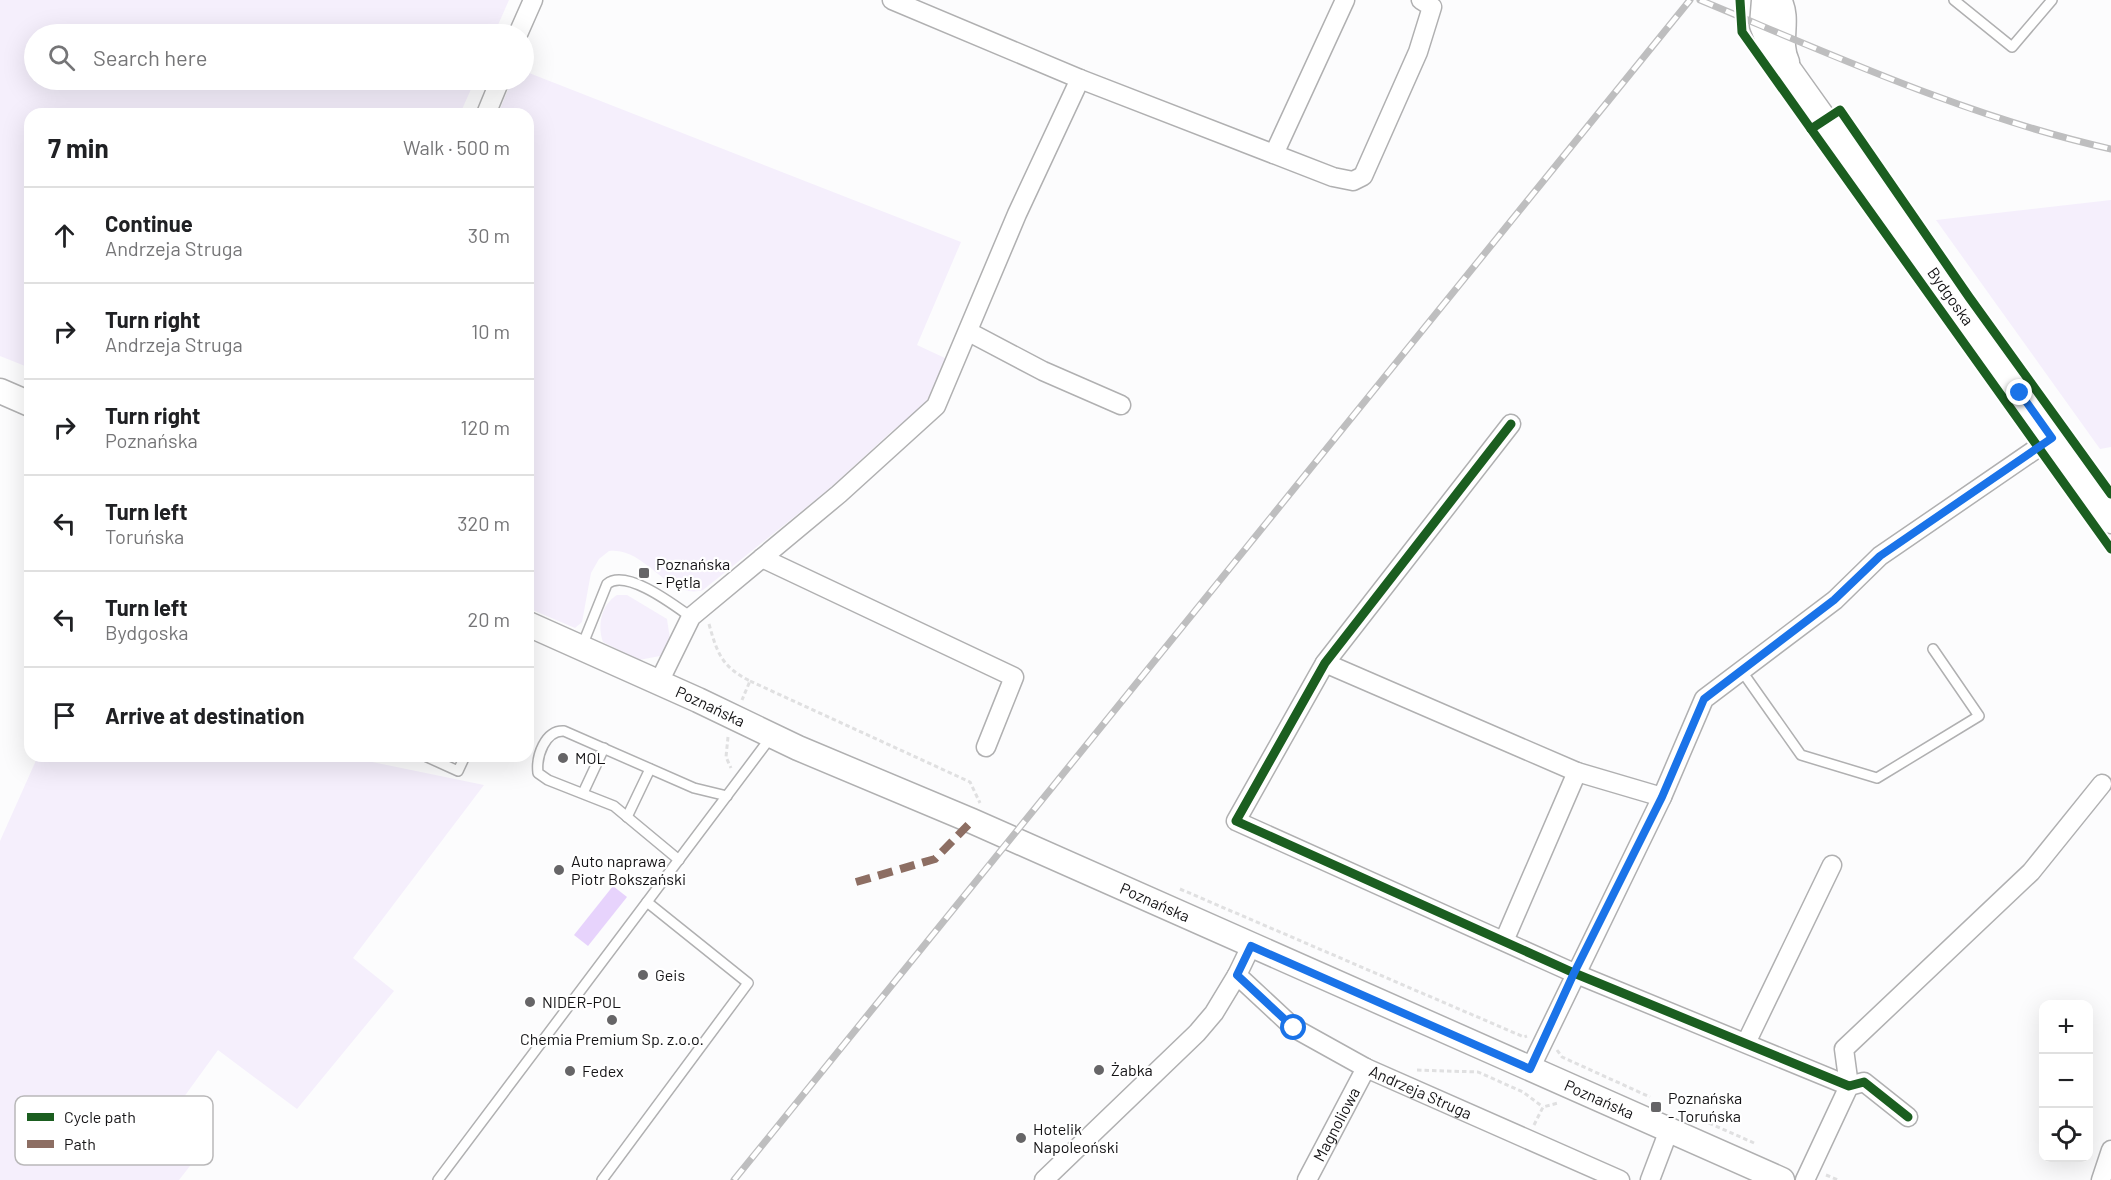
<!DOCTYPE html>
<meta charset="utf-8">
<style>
body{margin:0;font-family:Barlow,sans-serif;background:#f6f6f6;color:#202124}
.controls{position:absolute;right:18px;bottom:18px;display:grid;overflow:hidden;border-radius:12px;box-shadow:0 6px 24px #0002}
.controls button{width:54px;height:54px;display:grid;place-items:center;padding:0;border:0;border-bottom:2px solid #e0e0e0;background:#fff;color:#202124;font:30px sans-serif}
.stop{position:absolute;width:18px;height:18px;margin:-14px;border:4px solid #1a73e8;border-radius:50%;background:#fff}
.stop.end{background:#1a73e8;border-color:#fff;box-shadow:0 2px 6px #0008}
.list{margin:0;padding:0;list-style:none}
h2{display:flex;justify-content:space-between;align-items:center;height:78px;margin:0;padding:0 24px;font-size:26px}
h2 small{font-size:20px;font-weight:400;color:#757577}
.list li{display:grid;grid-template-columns:39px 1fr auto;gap:18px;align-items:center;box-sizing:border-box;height:96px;padding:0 24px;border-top:2px solid #e0e0e0}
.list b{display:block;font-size:22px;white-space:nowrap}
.list p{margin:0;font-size:20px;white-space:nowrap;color:#757577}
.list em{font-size:20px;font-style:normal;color:#757577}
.icon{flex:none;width:33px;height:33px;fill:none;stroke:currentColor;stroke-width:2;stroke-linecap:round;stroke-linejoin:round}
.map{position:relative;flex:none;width:2111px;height:1180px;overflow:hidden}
.search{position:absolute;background:#fff;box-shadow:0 6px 24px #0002;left:24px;top:24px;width:510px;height:66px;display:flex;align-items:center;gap:15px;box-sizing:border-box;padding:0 21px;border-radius:33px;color:#757577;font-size:22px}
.panel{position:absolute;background:#fff;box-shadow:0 6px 24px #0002;left:24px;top:108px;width:510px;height:654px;border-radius:18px}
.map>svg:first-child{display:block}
.green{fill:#f5effc}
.water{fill:#e7d3fc}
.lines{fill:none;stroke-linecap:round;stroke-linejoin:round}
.lane-casing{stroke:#b0b0b1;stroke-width:12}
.street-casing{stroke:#b0b0b1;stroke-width:21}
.secondary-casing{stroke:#b0b0b1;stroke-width:27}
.path{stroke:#e0e0e1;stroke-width:3;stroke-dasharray:4.5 3;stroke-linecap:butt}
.lane{stroke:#fff;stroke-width:9}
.street{stroke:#fff;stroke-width:18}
.secondary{stroke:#fff;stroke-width:24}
.rail-casing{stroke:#bebebf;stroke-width:7}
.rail{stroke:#fff;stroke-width:4.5;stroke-dasharray:14;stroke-linecap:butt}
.quiet{stroke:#8d6e63;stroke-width:8;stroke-dasharray:15 8;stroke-linecap:butt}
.cycleway-casing{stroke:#fff;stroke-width:13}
.cycleway{stroke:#1b5e20;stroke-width:9}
.route{stroke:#1a73e8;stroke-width:8}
.poi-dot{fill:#666567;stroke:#fff;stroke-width:2}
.labels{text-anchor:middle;stroke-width:4.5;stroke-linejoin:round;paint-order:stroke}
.street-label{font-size:16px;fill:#151416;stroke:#fff}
.poi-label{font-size:16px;fill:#151416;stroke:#fff;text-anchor:start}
.key{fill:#fff;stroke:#b9b8b9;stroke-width:1.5}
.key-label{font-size:16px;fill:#151416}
</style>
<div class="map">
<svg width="2111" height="1180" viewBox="0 0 2111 1180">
<rect width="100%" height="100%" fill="#fcfcfd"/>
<g class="green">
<polygon points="0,0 509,0 494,34 34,34 34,80 475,80 460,114 30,114 30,368 0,356"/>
<path d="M 524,71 L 961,242 L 917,345 L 947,359 L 934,389 L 921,409 L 892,431 L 829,489 L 703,590 C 669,601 645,546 609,551 L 599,559 L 591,573 L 582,622 L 575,628 L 528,608 L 528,114 L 498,114 L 512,80 L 524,80 Z"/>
<polygon points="2111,200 2111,447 2100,449 1936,220"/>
<path d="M 617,595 L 627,595 L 667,619 L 670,639 L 660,656 L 639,660 L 603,642 C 597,626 601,605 617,595 Z"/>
<polygon points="38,756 343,756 484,785 353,958 394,991 297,1109 218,1050 168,1119 204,1148 179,1180 0,1180 0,841"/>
</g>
<polygon class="water" points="613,886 627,897 588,946 574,935"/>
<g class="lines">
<defs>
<g id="lane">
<polyline points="1954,0 2012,47 2052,0"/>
<path d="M 582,646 L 607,584 C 626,568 674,605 691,617"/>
<polyline points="1741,670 1801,755 1877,778 1979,716 1933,649"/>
<polyline points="425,756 458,771 465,756"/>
<polyline points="583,793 604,748"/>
<polyline points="627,817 650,769"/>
<path d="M 679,860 L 614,806 L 548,780 L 538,773 C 536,756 545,730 564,731 L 694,788 L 727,796"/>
<polyline points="438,1180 771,737"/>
<polyline points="602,1180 748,983 647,902"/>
</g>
<g id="street">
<polyline points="518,34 533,0"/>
<polyline points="1080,79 1333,177 1353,181 1363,176 1418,52 1432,7 1421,0"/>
<polyline points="486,114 500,80"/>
<polyline points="1274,154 1345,0"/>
<polyline points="969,332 1043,371 1121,405"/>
<polyline points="1511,424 1325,663 1236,821 1574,973 1849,1086 1864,1082 1908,1117"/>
<polyline points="762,558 1014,677 986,747"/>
<polyline points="1325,663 1577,772 1662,797"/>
<polyline points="659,682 691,617 839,494 936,406 1017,214 1080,79 892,0"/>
<polyline points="1504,941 1577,772"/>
<path id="s1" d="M 1251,946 L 1237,975 L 1294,1028 L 1366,1068 L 1620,1180"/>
<polyline points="1746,1043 1832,865"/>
<polyline points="1530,1069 1662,797 1704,699 1835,600 1880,556 2052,438"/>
<polyline points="1044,1180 1197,1033 1214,1013 1237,975"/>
<path id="s2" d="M 1307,1180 L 1366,1068"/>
<polyline points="1650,1180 1669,1130"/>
<polyline points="1805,1180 1849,1086 1844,1049 2031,872 2102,784"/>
<polyline points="2101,1180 2111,1150"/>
</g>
<g id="secondary">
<path id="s3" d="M 1764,0 L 1762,25 L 1768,40 L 2111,521"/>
<path d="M 1779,0 C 1790,20 1777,41 1787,62"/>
<polyline points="0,391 30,404"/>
<path id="s4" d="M 528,624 L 698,700 L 798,748 L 972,821 L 1782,1180"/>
</g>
</defs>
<use href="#lane" class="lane-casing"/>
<use href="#street" class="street-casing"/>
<use href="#secondary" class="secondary-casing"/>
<g class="path">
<path d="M 709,624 C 717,653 722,667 750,681 L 742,700"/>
<polyline points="750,681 970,782 980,803"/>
<polyline points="728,737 726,757 731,768"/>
<polyline points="1180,889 1524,1037 1527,1036"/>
<polyline points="1557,1050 1562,1057 1650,1097"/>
<polyline points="1417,1070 1478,1072 1523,1092 1543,1107"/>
<polyline points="1702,1120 1754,1143"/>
<polyline points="1534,1125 1543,1107 1558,1103"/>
<polyline points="1826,1175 1838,1180"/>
</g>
<use href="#lane" class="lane"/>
<use href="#street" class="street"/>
<use href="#secondary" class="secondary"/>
<defs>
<g id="rail">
<path d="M 1700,0 C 1835,56 1968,117 2111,149"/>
<polyline points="734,1180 1690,0"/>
</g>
</defs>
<use href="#rail" class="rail-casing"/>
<use href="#rail" class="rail"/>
<polyline class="quiet" points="856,882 935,859 972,821"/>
<defs>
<g id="cycleway">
<polyline points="1740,0 1742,32 1811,129"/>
<polyline points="1511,424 1325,663 1236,821 1574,973 1849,1086 1864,1082 1908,1117"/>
<polyline points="2111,494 1969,297 1840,110 1811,129 2111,549"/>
</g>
</defs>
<use href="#cycleway" class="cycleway-casing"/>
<use href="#cycleway" class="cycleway"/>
</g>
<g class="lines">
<polyline class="route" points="1294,1028 1237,975 1251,946 1530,1069 1574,973 1662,797 1704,699 1834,600 1880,556 2052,438 2020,393"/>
</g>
<g class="poi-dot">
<rect x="638" y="567" width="12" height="12" rx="3"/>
<circle cx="563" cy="758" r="6"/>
<circle cx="559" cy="870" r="6"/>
<circle cx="643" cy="975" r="6"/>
<circle cx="530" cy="1002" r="6"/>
<circle cx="612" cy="1020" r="6"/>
<circle cx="1099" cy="1070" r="6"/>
<circle cx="570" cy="1071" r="6"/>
<rect x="1650" y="1101" width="12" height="12" rx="3"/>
<circle cx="1021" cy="1138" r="6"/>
</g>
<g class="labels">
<g class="street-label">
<text dy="6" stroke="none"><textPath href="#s3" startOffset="356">Bydgoska</textPath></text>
<text dy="6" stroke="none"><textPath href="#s4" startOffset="200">Poznańska</textPath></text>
<text dy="6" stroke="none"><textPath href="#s4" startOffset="686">Poznańska</textPath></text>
<text dy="6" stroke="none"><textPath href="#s1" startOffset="252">Andrzeja Struga</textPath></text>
<text dy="6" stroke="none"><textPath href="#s4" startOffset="1172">Poznańska</textPath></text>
<text dy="6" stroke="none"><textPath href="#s2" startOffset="63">Magnoliowa</textPath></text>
</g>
<g class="poi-label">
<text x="656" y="570">Poznańska<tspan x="656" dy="18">- Pętla</tspan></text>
<text x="575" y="764">MOL</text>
<text x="571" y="867">Auto naprawa<tspan x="571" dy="18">Piotr Bokszański</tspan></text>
<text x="655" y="981">Geis</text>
<text x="542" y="1008">NIDER-POL</text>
<text x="612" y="1045" text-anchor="middle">Chemia Premium Sp. z.o.o.</text>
<text x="1111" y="1076">Żabka</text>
<text x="582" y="1077">Fedex</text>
<text x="1668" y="1104">Poznańska<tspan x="1668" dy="18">- Toruńska</tspan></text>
<text x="1033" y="1135">Hotelik<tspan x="1033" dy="18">Napoleoński</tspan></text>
</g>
</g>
<rect x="15" y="1096" width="198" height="69" rx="9" class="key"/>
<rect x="27" y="1113" width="27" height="8" fill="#1b5e20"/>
<rect x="27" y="1140" width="27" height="8" fill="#8d6e63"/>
<g class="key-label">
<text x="64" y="1123">Cycle path</text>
<text x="64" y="1150">Path</text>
</g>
</svg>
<div class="controls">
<button>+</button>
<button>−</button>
<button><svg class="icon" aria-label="locate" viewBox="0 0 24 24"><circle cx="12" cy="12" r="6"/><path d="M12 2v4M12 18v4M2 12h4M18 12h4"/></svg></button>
</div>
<div class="stop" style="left:1294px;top:1028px"></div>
<div class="stop end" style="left:2020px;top:393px"></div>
<div class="search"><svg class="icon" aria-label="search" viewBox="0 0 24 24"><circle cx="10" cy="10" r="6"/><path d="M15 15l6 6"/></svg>Search here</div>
<section class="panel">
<h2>7 min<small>Walk · 500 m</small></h2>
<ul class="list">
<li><svg class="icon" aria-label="ahead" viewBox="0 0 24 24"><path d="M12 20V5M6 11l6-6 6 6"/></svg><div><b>Continue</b><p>Andrzeja Struga</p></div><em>30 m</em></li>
<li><svg class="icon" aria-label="right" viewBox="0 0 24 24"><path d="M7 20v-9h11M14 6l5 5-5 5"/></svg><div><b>Turn right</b><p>Andrzeja Struga</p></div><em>10 m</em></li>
<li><svg class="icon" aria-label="right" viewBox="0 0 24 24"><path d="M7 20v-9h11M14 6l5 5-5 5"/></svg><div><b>Turn right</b><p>Poznańska</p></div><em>120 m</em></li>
<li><svg class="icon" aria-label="left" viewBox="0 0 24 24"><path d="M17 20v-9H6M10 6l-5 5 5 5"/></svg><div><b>Turn left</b><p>Toruńska</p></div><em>320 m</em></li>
<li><svg class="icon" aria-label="left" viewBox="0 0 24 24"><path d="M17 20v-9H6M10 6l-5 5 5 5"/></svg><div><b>Turn left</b><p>Bydgoska</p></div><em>20 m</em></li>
<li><svg class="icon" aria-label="arrive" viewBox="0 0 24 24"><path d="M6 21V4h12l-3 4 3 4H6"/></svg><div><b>Arrive at destination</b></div></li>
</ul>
</section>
</div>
